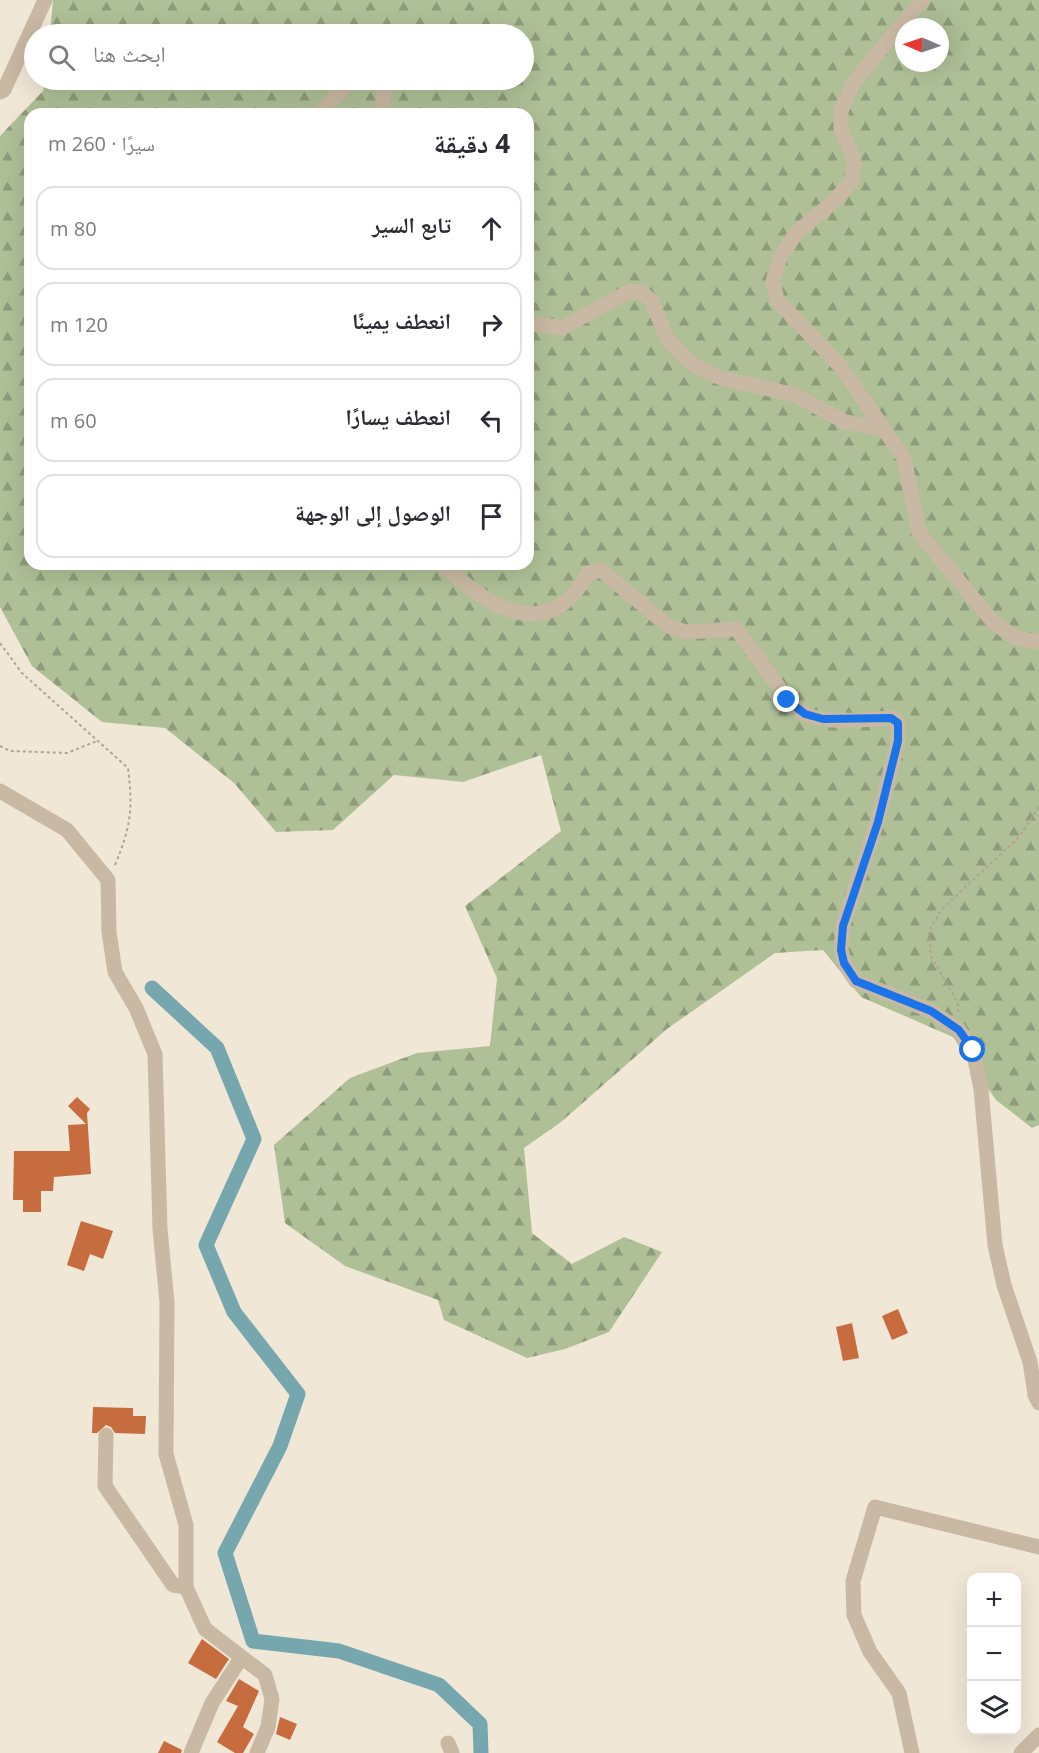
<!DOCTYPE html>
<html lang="ar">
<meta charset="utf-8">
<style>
body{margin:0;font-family:"Open Sans","Noto Naskh Arabic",sans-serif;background:#f7f7f7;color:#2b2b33;direction:rtl}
.controls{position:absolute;right:18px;bottom:18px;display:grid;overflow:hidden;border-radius:12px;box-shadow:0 6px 24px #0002}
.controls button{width:54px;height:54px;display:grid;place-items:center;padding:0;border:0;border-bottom:2px solid #e1e1e2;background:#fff;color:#2b2b33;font:30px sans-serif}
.compass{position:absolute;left:895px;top:18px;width:54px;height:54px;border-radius:50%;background:#fff;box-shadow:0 6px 24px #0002;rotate:272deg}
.stop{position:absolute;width:18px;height:18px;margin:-14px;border:4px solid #1a73e8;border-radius:50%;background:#fff}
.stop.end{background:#1a73e8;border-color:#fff;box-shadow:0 2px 6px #0008}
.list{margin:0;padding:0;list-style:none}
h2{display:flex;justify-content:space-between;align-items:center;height:78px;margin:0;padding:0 24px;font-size:26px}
h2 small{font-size:20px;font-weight:400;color:#7c7c81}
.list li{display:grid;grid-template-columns:39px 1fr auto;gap:18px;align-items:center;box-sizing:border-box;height:84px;margin:0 12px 12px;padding:0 12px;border:2px solid #e1e1e2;border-radius:18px}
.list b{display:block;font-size:22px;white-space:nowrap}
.list em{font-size:20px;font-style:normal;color:#7c7c81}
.icon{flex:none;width:33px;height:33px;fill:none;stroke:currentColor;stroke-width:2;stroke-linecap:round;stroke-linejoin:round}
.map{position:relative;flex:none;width:1039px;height:1753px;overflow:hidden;direction:ltr}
.search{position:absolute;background:#fff;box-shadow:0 6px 24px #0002;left:24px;top:24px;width:510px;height:66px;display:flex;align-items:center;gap:15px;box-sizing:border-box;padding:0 21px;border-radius:33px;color:#7c7c81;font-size:22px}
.panel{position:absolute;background:#fff;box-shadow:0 6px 24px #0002;left:24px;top:108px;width:510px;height:462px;border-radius:18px;direction:rtl}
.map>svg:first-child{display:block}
.forest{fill:url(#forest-firs);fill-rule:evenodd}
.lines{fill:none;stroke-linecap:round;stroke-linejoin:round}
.canal{stroke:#76a7ae;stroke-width:15}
.building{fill:#c76c3f}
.path{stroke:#b5a28e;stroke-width:2;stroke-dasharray:3 3;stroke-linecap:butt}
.minor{stroke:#c9b8a3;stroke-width:15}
.route{stroke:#1a73e8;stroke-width:8}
</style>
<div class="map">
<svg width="1039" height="1753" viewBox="0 0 1039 1753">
<defs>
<pattern id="forest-firs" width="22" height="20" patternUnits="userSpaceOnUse" patternTransform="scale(1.5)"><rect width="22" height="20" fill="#afc097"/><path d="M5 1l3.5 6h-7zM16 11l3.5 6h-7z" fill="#8f9c7b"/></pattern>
</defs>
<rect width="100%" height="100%" fill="#f1e7d7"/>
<path class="forest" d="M 53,0 L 1039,0 L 1039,1125 L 1032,1128 L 996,1100 L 953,1037 L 861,997 L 823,950 L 775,953 L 667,1029 L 561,1122 L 524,1148 L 532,1233 L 572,1264 L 624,1237 L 662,1252 L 609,1332 L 565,1349 L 527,1358 L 444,1320 L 438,1300 L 345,1266 L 285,1223 L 274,1145 L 350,1078 L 417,1053 L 490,1046 L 497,978 L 465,906 L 561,831 L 541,755 L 463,782 L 394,775 L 333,830 L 276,832 L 234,783 L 165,728 L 102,722 L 32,666 L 0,607 L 0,136 L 43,91 L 45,80 L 524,80 L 524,34 L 50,34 ZM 904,27 L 940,27 L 940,63 L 904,63 ZM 30,114 L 528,114 L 528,564 L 30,564 Z"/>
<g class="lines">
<polyline class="canal" points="152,988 217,1048 254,1139 206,1245 234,1312 298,1394 280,1446 225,1553 253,1641 339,1651 439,1685 480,1724 481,1753"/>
</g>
<g class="building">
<polygon points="77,1097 90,1109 87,1113 91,1174 54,1177 53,1191 41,1191 41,1212 23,1212 23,1200 13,1200 14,1151 70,1151 68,1125 86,1124 68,1106"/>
<polygon points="81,1221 113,1231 103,1259 90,1254 84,1271 67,1265"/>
<polygon points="898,1309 908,1333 892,1340 882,1316"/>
<polygon points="852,1323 859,1358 843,1361 836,1327"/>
<polygon points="93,1407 133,1408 133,1416 146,1416 145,1434 115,1433 111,1427 106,1425 97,1433 92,1433"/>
<polygon points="202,1639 229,1659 216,1679 188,1663"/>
<polygon points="239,1679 259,1691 243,1727 254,1734 243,1753 235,1753 217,1742 238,1706 226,1701"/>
<polygon points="280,1717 297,1724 290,1740 276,1734"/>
<polygon points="164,1741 182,1750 181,1753 158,1753"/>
</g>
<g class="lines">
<g class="path">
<path d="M 0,643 L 22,673 L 128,768 C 133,810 131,826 115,865"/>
<polyline points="0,746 10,751 67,753 97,741"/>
<polyline points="958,1012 958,1003 931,956 929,931 942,909 1018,838 1039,807"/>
</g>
<g class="minor">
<polyline points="922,0 853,83 841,111 841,129 854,160 852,181 832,203 796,233 780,257 773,281 777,300 840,366 904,458 919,533 994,623 1016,638 1039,642"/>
<polyline points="0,92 4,90 45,0"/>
<polyline points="319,114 351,80"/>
<polyline points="382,114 385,80"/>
<polyline points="528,323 562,328 628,292 641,292 651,300 667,338 683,356 697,367 721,378 795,395 845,422 883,429"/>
<path d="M 442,564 C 487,606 548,647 588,573 L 601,570 L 668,626 L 686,632 L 736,629 C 753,648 788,708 807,715 C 832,724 865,719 891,718 L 898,722 L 898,742 L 877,822 L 843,925 L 841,949 L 844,963 L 856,981 L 931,1011 L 959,1030 L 973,1050 L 981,1089 L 995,1245 L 1004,1285 L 1030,1362 L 1035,1395 L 1039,1403"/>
<polyline points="0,791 67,830 108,880 109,932 115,972 136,1008 155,1054 160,1229 167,1302 166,1454 186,1525 186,1587 205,1629 265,1675 272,1699 268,1727 257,1753"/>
<polyline points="106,1435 105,1486 173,1585 186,1587"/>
<polyline points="448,1743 452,1753"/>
<polyline points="191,1753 212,1703 241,1658"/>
<polyline points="912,1753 899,1693 870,1652 854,1615 853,1581 875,1507 1039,1547"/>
<polyline points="1021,1753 1039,1735"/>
</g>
</g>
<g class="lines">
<polyline class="route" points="787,700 805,714 823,719 891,718 898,723 898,741 878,822 843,926 841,950 844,963 856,981 931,1011 959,1030 973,1050"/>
</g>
</svg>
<div class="controls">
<button>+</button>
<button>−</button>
<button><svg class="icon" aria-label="layers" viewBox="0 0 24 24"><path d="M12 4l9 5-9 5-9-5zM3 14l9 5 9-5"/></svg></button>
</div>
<svg class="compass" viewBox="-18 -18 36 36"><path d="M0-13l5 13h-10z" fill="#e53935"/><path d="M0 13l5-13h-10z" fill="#7c7c81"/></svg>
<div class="stop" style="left:973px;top:1050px"></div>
<div class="stop end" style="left:787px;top:700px"></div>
<div class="search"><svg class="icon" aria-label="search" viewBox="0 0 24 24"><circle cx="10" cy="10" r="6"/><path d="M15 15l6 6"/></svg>ابحث هنا</div>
<section class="panel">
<h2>4 دقيقة<small>سيرًا · 260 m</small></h2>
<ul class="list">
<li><svg class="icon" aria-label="ahead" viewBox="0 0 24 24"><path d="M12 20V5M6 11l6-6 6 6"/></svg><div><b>تابع السير</b></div><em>80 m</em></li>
<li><svg class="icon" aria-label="right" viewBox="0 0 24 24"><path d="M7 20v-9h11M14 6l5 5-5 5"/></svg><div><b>انعطف يمينًا</b></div><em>120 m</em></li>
<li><svg class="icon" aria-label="left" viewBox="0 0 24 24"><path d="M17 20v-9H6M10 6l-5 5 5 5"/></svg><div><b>انعطف يسارًا</b></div><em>60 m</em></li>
<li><svg class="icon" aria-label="arrive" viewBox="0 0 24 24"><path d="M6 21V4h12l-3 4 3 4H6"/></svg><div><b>الوصول إلى الوجهة</b></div></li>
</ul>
</section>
</div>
